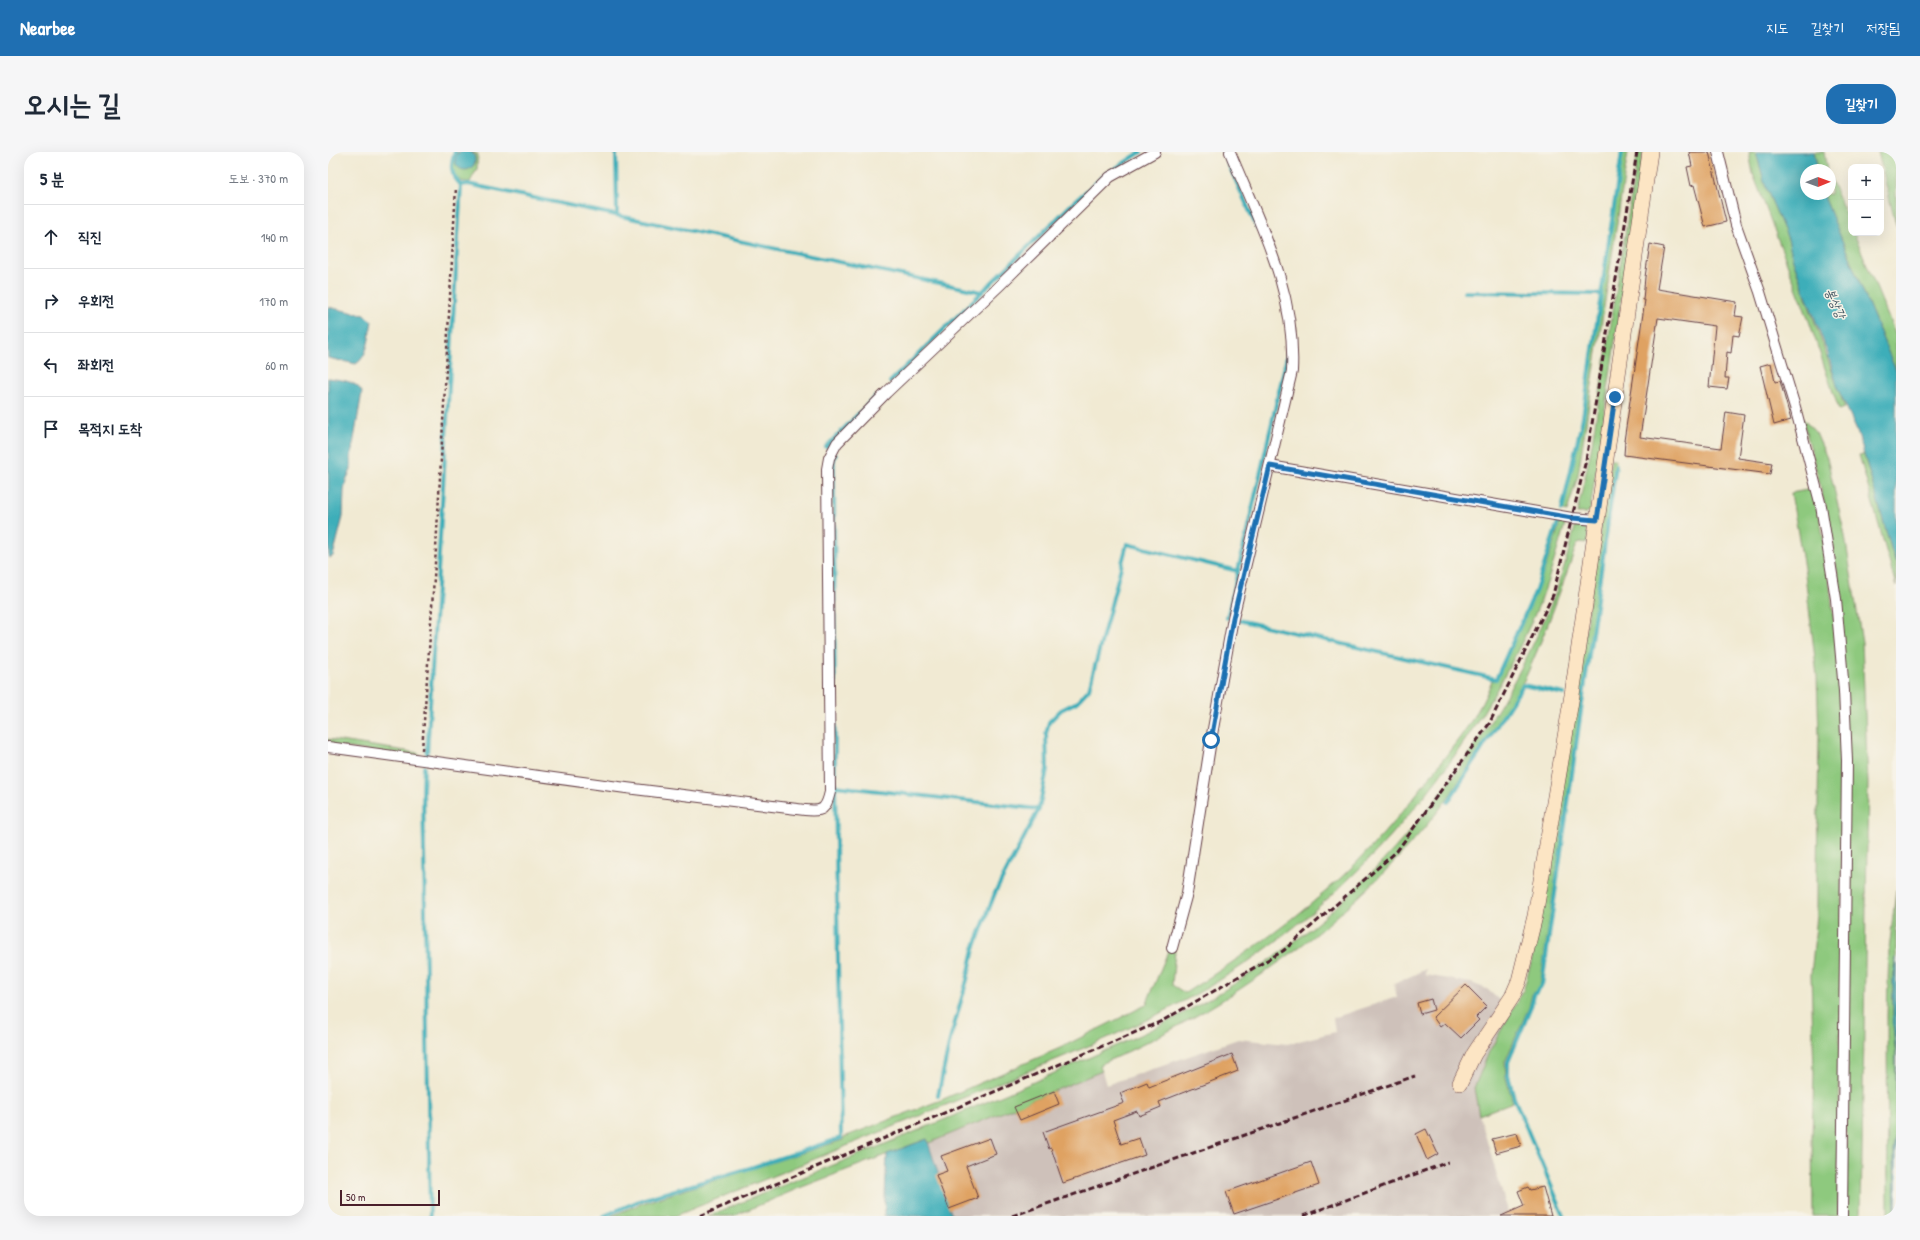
<!DOCTYPE html>
<html lang="ko">
<meta charset="utf-8">
<style>
body{margin:0;font-family:"Patrick Hand","Poor Story",sans-serif;background:#f6f6f7;color:#1f2937}
.controls{position:absolute;right:12px;top:12px;display:grid;overflow:hidden;border-radius:8px;box-shadow:0 4px 16px #0002}
.controls button{width:36px;height:36px;display:grid;place-items:center;padding:0;border:0;border-bottom:1px solid #e0e1e3;background:#fff;color:#1f2937;font:20px sans-serif}
.compass{position:absolute;left:1472px;top:12px;width:36px;height:36px;border-radius:50%;background:#fff;box-shadow:0 4px 16px #0002;rotate:89deg}
.scale{position:absolute;left:12px;bottom:10px;width:100px;box-sizing:border-box;padding-left:4px;border:2px solid #4a1f2b;border-top:0;font-size:11px;line-height:14px;white-space:nowrap;color:#4a1f2b;-webkit-text-stroke:3px #f7f3e8;paint-order:stroke}
.stop{position:absolute;width:12px;height:12px;margin:-9px;border:3px solid #1f6fb2;border-radius:50%;background:#fff}
.stop.end{background:#1f6fb2;border-color:#fff;box-shadow:0 1px 4px #0008}
.list{margin:0;padding:0;list-style:none}
h2{display:flex;justify-content:space-between;align-items:center;height:52px;margin:0;padding:0 16px;font-size:17px}
h2 small{font-size:13px;font-weight:400;color:#747a83}
.list li{display:grid;grid-template-columns:26px 1fr auto;gap:12px;align-items:center;box-sizing:border-box;height:64px;padding:0 16px;border-top:1px solid #e0e1e3}
.list b{display:block;font-size:15px;white-space:nowrap}
.list em{font-size:13px;font-style:normal;color:#747a83}
.icon{flex:none;width:22px;height:22px;fill:none;stroke:currentColor;stroke-width:2;stroke-linecap:round;stroke-linejoin:round}
.map{position:relative;flex:none;width:1568px;height:1064px;overflow:hidden;border-radius:16px}
header{display:flex;align-items:center;gap:24px;box-sizing:border-box;height:56px;padding:0 20px;background:#1f6fb2;color:#fff}
header strong{font-size:19px}
nav{display:flex;gap:22px;margin-inline-start:auto;font-size:14px}
.intro{display:flex;align-items:center;justify-content:space-between;box-sizing:border-box;height:96px;padding:0 24px}
h1{margin:0;font-size:28px}
.button{padding:10px 18px;border-radius:16px;background:#1f6fb2;color:#fff;font-size:14px;font-weight:700}
main{display:flex;gap:24px;padding:0 24px}
aside{flex:1;background:#fff;border-radius:16px;box-shadow:0 4px 16px #0002}
.map>svg:first-child{display:block}
.industrial{fill:#cec1ba}
.green{fill:#8ec97e;stroke:#6c7454}
.water{fill:#3eaeb9;stroke:#446672}
.lines{fill:none;stroke-linecap:round;stroke-linejoin:round}
.stream{stroke:#3eaeb9;stroke-width:4}
.building{fill:#dfa262}
.street-casing{stroke:#633d44;stroke-width:12}
.secondary-casing{stroke:#633d44;stroke-width:16}
.path{stroke:#633d44;stroke-width:2.5;stroke-dasharray:3 3;stroke-linecap:butt}
.street{stroke:#fff;stroke-width:10}
.secondary{stroke:#fce5c4;stroke-width:15}
.rail{stroke:#4a1f2b;stroke-width:3;stroke-dasharray:6 3;stroke-linecap:butt}
.route{stroke:#1f6fb2;stroke-width:5}
.labels{text-anchor:middle;stroke-width:3;stroke-linejoin:round;paint-order:stroke}
.water-label{font-size:13px;font-style:italic;fill:#455864;stroke:#f7f3e8}
</style>
<header>
<strong>Nearbee</strong>
<nav><a>지도</a><a>길찾기</a><a>저장됨</a></nav>
</header>
<div class="intro"><h1>오시는 길</h1><a class="button">길찾기</a></div>
<main>
<aside>
<h2>5 분<small>도보 · 370 m</small></h2>
<ul class="list">
<li><svg class="icon" aria-label="ahead" viewBox="0 0 24 24"><path d="M12 20V5M6 11l6-6 6 6"/></svg><div><b>직진</b></div><em>140 m</em></li>
<li><svg class="icon" aria-label="right" viewBox="0 0 24 24"><path d="M7 20v-9h11M14 6l5 5-5 5"/></svg><div><b>우회전</b></div><em>170 m</em></li>
<li><svg class="icon" aria-label="left" viewBox="0 0 24 24"><path d="M17 20v-9H6M10 6l-5 5 5 5"/></svg><div><b>좌회전</b></div><em>60 m</em></li>
<li><svg class="icon" aria-label="arrive" viewBox="0 0 24 24"><path d="M6 21V4h12l-3 4 3 4H6"/></svg><div><b>목적지 도착</b></div></li>
</ul>
</aside>
<div class="map">
<svg width="1568" height="1064" viewBox="0 0 1568 1064">
<rect width="100%" height="100%" fill="#f7f3e8"/>
<filter id="ink" filterUnits="userSpaceOnUse"><feTurbulence type="fractalNoise" baseFrequency=".025" numOctaves="2"/><feDisplacementMap in="SourceGraphic" scale="8" xChannelSelector="R" yChannelSelector="G"/><feConvolveMatrix kernelMatrix="1 2 1 2 8 2 1 2 1" color-interpolation-filters="sRGB"/></filter>
<filter id="wash" filterUnits="userSpaceOnUse"><feTurbulence type="fractalNoise" baseFrequency=".012" numOctaves="4" result="noise"/><feDisplacementMap in="SourceGraphic" scale="16" xChannelSelector="R" yChannelSelector="G"/><feGaussianBlur stdDeviation="0.9" result="paint"/><feColorMatrix in="noise" values="0 0 0 0 0 0 0 0 0 0 0 0 0 0 0 0 0 1.4 0 .05"/><feComposite in="paint" operator="in"/></filter>
<g filter="url(#wash)">
<rect width="100%" height="100%" fill="#f1ead3"/>
<polygon class="industrial" points="1098,817 1097,823 1143,831 1159,837 1184,860 1153,917 1149,955 1181,1064 624,1064 601,991 774,919 778,933 910,887 959,892 1007,880 1005,866 1069,845 1066,832"/>
<g class="green">
<path d="M 129,0 L 131,0 L 128,3 L 141,17 L 147,12 L 147,3 L 144,0 L 150,2 L 149,17 L 142,30 C 121,30 122,17 129,0 Z"/>
<polygon points="1294,0 1300,0 1250,323 1239,360 1235,359 1256,265"/>
<polygon points="1310,0 1315,0 1262,359 1257,361 1249,361 1263,298"/>
<polygon points="1421,0 1428,0 1438,36 1460,87 1465,108 1517,256 1511,258 1481,169 1425,22"/>
<polygon points="1486,0 1496,0 1499,18 1490,18"/>
<polygon points="1550,0 1568,0 1568,74"/>
<polygon points="1502,25 1523,74 1523,81 1526,81 1568,184 1568,219 1495,42 1502,42"/>
<path d="M 1474,266 L 1488,281 L 1499,306 L 1517,384 L 1534,491 L 1540,631 L 1533,1064 L 1518,1064 L 1519,905 L 1512,440 C 1504,381 1491,323 1474,266 Z"/>
<polygon points="1536,302 1568,413 1568,434 1531,303"/>
<polygon points="1283,307 1288,308 1212,834 1204,842 1201,855 1177,910 1178,926 1185,950 1151,963 1146,936 1161,900 1195,839 1203,811 1225,696"/>
<polygon points="1484,337 1491,361 1499,408 1509,497 1515,612 1510,1064 1485,1064 1484,986 1486,920 1483,823 1489,763 1489,724 1491,583 1489,524 1477,422 1463,341"/>
<path d="M 1233,367 L 1238,369 C 1230,395 1223,422 1213,448 C 1149,601 1033,740 892,828 C 823,871 746,900 671,931 C 563,976 455,1020 347,1064 L 283,1064 L 315,1051 L 515,988 L 516,985 L 613,948 L 732,896 L 818,853 L 841,797 L 847,799 L 844,833 L 857,841 C 906,810 953,778 997,740 C 1039,704 1076,659 1110,614 C 1130,588 1153,560 1164,528 L 1168,528 C 1193,476 1217,423 1233,367 Z"/>
<path d="M 1248,372 L 1257,376 L 1260,380 L 1259,391 L 1252,390 L 1249,392 C 1236,428 1224,464 1209,499 C 1204,510 1200,522 1194,532 C 1183,551 1170,569 1158,588 C 1142,611 1128,636 1111,658 C 1022,771 902,855 771,913 L 774,919 L 601,991 L 599,987 L 469,1037 L 406,1064 L 380,1064 C 492,1018 604,974 715,926 C 773,900 833,876 888,843 C 1038,755 1161,605 1226,445 C 1235,422 1241,396 1248,372 Z"/>
<polygon points="0,587 91,601 90,606 0,593"/>
<polygon points="1568,738 1568,805 1565,822 1565,872 1568,905 1568,976 1566,992 1567,1064 1560,1064 1559,864 1561,798"/>
</g>
<g class="water">
<circle cx="137" cy="8" r="10"/>
<polygon points="1428,0 1486,0 1490,18 1478,18 1478,42 1495,42 1568,219 1568,413 1529,278 1510,237 1500,202 1465,108 1460,87 1438,36"/>
<path d="M 0,155 L 36,163 L 44,169 C 41,183 41,204 28,212 L 0,206 Z"/>
<path d="M 0,226 C 12,228 28,228 34,240 L 23,305 L 23,318 L 18,328 L 16,339 L 15,365 L 5,404 L 1,406 Z"/>
<polygon points="1568,805 1568,962 1568,905 1565,872 1565,822"/>
<polygon points="1568,976 1568,1064 1567,1064 1566,992"/>
<polygon points="599,987 624,1064 556,1064 559,1002"/>
</g>
<g class="lines">
<g class="stream">
<path d="M 127,0 C 122,14 122,22 133,33"/>
<polyline points="288,0 289,63"/>
<polyline points="895,0 929,76"/>
<polyline points="1137,140 1273,142"/>
<polyline points="562,230 747,49 777,23 813,0"/>
<polyline points="498,295 547,245"/>
<polyline points="1234,358 1255,265 1294,0"/>
<polyline points="899,466 910,419"/>
<polyline points="910,468 1168,527 1208,438 1230,370"/>
<polyline points="99,603 133,33 140,32 654,140"/>
<polyline points="96,615 95,637 102,1064"/>
<polyline points="507,634 711,657"/>
<polyline points="1120,650 1195,533 1236,542"/>
<polyline points="610,944 622,888 639,828 646,797 667,741 711,657 719,617 718,581 721,570 733,558 749,550 761,537 799,392 910,419 960,200"/>
<polyline points="276,1064 313,1048 422,1016 513,986 507,634 506,308 508,303"/>
<polyline points="1236,1064 1186,946 1180,923 1180,910 1203,855 1206,843 1214,833 1288,313"/>
</g>
</g>
<g id="blocks">
<g class="building">
<polygon points="1361,0 1381,0 1398,70 1377,75 1366,33 1363,34 1359,15 1364,14"/>
<polygon points="1322,92 1336,95 1329,137 1409,150 1407,164 1415,165 1411,184 1405,183 1403,201 1399,200 1397,226 1401,226 1399,237 1381,235 1387,174 1330,166 1312,285 1393,296 1398,260 1416,263 1410,306 1444,311 1442,322 1296,303 1297,289 1296,289 1317,148 1315,148 1317,125"/>
<polygon points="1443,211 1447,230 1452,229 1463,268 1446,273 1432,214"/>
<polygon points="1138,833 1159,854 1148,865 1151,868 1133,886 1117,871 1112,875 1105,865"/>
<polygon points="1103,847 1106,858 1092,862 1089,851"/>
<polygon points="904,902 910,919 831,950 833,955 811,964 809,959 785,968 793,992 811,986 817,1003 735,1031 723,996 721,997 715,980 796,951 792,941 819,930 821,935"/>
<polygon points="726,939 731,952 692,968 686,955"/>
<polygon points="1098,977 1110,1002 1099,1008 1088,982"/>
<polygon points="1189,981 1193,994 1168,1001 1164,987"/>
<polygon points="662,986 668,1002 638,1014 650,1046 621,1057 608,1023 619,1019 613,1004"/>
<polygon points="983,1010 991,1033 906,1062 898,1040"/>
<polygon points="1200,1035 1202,1038 1215,1035 1223,1064 1173,1064 1196,1054 1190,1039"/>
</g>
</g>
</g>
<g filter="url(#ink)">
<use href="#blocks" fill-opacity="0" stroke="#633d44" stroke-width="1"/>
<g class="lines">
<defs>
<g id="street">
<polyline points="1390,0 1408,73 1432,140 1467,255 1493,354 1508,447 1516,539 1519,609 1514,1064"/>
<polyline points="942,314 1244,366 1269,368"/>
<path d="M 0,595 L 298,636 L 477,658 C 495,660 498,657 502,640 L 499,317 L 501,306 L 509,291 L 558,241 L 672,133 L 782,25 L 827,0"/>
<path d="M 844,796 L 859,741 L 883,588 L 905,466 L 964,219 C 968,138 932,73 902,0"/>
</g>
<polyline id="secondary" points="1132,931 1146,902 1184,845 1191,829 1207,764 1244,543 1322,0"/>
</defs>
<use href="#street" class="street-casing"/>
<use href="#secondary" class="secondary-casing"/>
<polyline class="path" points="94,598 108,397 128,35"/>
<use href="#street" class="street"/>
<use href="#secondary" class="secondary"/>
<g class="rail">
<polyline points="372,1064 834,869 955,799 1069,699 1161,572 1225,443 1258,308 1309,0"/>
<polyline points="684,1064 1087,924"/>
<polyline points="975,1064 1120,1010"/>
</g>
</g>
</g>
<g class="lines" filter="url(#ink)">
<polyline class="route" points="883,588 905,466 942,314 1244,366 1269,368 1287,245"/>
</g>
<g class="labels">
<g class="water-label">
<text transform="translate(1508 151) rotate(67)" y="5">봉상강</text>
</g>
</g>
</svg>
<div class="controls">
<button>+</button>
<button>−</button>
</div>
<svg class="compass" viewBox="-18 -18 36 36"><path d="M0-13l5 13h-10z" fill="#e53935"/><path d="M0 13l5-13h-10z" fill="#747a83"/></svg>
<div class="scale">50 m</div>
<div class="stop" style="left:883px;top:588px"></div>
<div class="stop end" style="left:1287px;top:245px"></div>
</div>
</main>
